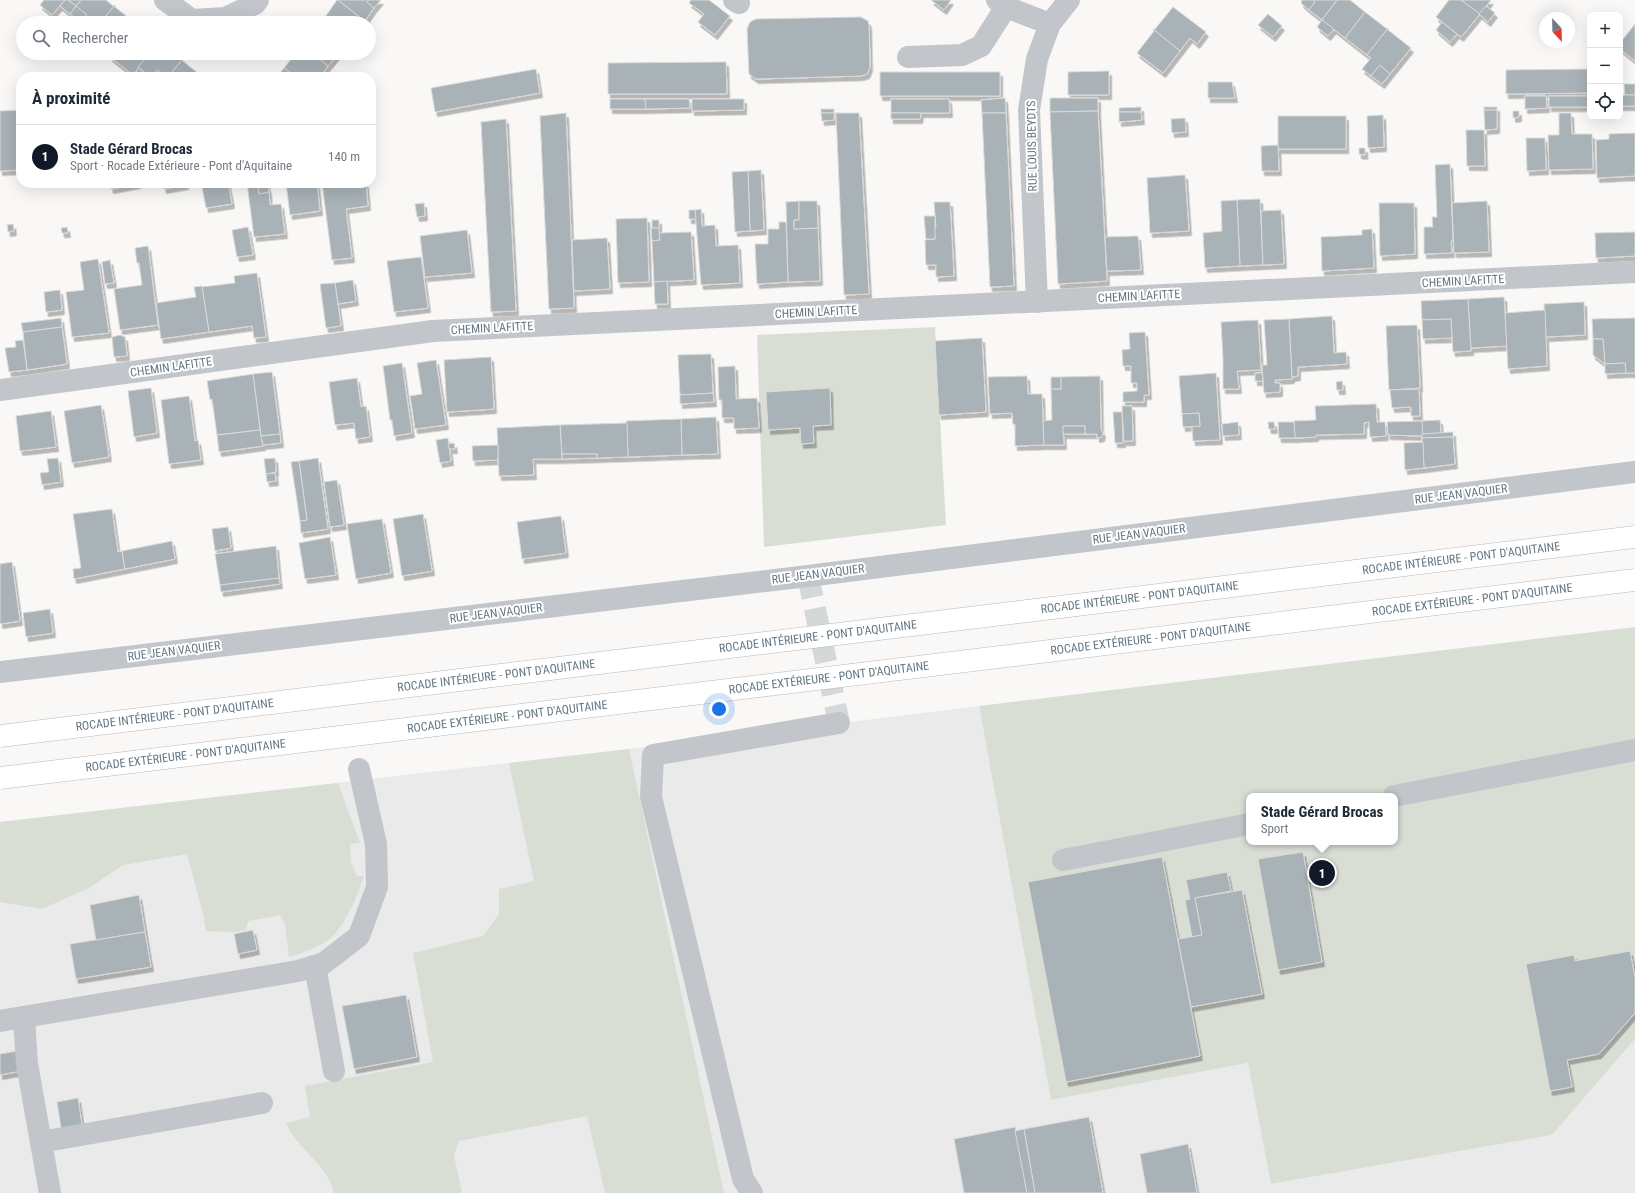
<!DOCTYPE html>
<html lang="fr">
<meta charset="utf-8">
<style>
body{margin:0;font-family:"Roboto Condensed",sans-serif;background:#f6f6f7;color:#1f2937}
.controls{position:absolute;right:12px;top:12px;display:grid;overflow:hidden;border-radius:8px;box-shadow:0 4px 16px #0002}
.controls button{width:36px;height:36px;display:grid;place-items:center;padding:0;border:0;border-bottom:1px solid #e0e1e3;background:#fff;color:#1f2937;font:20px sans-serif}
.compass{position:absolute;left:1539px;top:12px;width:36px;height:36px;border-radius:50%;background:#fff;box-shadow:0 4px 16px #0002;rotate:158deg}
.you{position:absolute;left:719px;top:709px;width:14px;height:14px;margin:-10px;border:3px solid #fff;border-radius:50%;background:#1a73e8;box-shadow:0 0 0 6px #1a73e833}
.badge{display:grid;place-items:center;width:26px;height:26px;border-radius:50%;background:#111827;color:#fff;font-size:13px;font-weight:700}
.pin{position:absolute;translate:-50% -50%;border:2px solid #fff;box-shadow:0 1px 4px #0006}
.popup{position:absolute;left:1246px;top:793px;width:152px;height:52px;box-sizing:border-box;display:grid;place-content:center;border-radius:8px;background:#fff;filter:drop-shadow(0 1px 3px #0005);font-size:13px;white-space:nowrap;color:#747a83}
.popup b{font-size:15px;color:#1f2937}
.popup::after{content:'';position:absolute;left:50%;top:100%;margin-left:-8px;border:8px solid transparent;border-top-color:#fff}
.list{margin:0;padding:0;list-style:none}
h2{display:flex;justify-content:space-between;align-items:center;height:52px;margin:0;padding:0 16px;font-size:17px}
h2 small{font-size:13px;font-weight:400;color:#747a83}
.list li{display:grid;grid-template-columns:26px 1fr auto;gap:12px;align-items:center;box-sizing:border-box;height:64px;padding:0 16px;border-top:1px solid #e0e1e3}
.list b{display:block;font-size:15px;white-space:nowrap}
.list p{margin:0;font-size:13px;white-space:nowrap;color:#747a83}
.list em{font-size:13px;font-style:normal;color:#747a83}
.icon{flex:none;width:22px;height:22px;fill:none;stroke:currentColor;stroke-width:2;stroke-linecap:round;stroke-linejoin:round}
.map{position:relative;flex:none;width:1635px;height:1193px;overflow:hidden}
.search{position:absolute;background:#fff;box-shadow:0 4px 16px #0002;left:16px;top:16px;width:360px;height:44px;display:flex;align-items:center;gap:10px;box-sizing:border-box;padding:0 14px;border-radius:22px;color:#747a83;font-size:15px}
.panel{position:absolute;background:#fff;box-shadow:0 4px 16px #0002;left:16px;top:72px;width:360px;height:116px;border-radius:16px}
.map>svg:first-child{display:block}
.built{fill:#e9eae9}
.green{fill:#d9ded5;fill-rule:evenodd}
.building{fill:#a8b2b7;stroke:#dadad8;filter:url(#shadow)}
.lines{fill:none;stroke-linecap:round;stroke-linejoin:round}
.minor-tunnel{stroke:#d4d8d9;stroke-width:22;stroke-dasharray:22 11;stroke-linecap:butt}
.minor{stroke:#c2c6ca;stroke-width:22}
.highway-bridge-casing{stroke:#b5b9bc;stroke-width:23;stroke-linecap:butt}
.highway-bridge{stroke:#fff;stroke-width:22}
.labels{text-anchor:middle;stroke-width:4;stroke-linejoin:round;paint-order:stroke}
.street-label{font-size:12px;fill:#647681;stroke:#fff}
</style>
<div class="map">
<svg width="1635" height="1193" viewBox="0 0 1635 1193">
<defs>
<filter id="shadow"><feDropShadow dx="2.5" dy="4.5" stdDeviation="0" flood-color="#0004"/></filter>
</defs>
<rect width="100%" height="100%" fill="#f9f8f6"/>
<polygon class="built" points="979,706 1051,1100 1248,1063 1272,1184 1552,1135 1635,1039 1635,1193 0,1193 0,822 629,749"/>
<g class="green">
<polygon points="935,327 946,525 764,547 757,335"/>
<path d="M 1635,627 L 1635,1039 L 1552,1135 L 1271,1184 L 1248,1063 L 1051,1100 L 979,706 ZM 1249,796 L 1395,796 L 1395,842 L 1249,842 Z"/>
<path d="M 629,749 L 724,1193 L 605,1193 L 587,1116 L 459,1141 L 454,1155 L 462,1193 L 334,1193 C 329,1166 296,1148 286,1123 L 310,1117 L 305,1086 L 433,1062 L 413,953 L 483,936 L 499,914 L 499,889 L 534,881 L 509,763 Z"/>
<path d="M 338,783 L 360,843 L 350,844 L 351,862 L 357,876 L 364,876 C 356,898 348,920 332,937 C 324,945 300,954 289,957 L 285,924 L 280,915 L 248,921 L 246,930 L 233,932 L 206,931 L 203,914 L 187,854 L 123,865 L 89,888 L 42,909 L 0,902 L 0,822 Z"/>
</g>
<g class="building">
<polygon points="44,0 65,0 52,15 40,5"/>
<polygon points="65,0 68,0 76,6 70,14 60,6"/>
<polygon points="68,0 81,0 76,6"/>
<polygon points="81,0 106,0 113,6 115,5 100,23 82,23 80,22 87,15 76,6"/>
<polygon points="337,0 338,0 365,21 363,23 321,23"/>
<polygon points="338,0 369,0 367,2 374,8 365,21"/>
<polygon points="369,0 381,0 374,8 367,2"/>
<polygon points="691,0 709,0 730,16 715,35 698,22 704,14 689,3"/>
<polygon points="931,0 951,0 944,10"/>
<polygon points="1302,0 1313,0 1315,2 1309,10 1301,3"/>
<polygon points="1313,0 1337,0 1322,20 1309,10 1315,2"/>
<polygon points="1337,0 1350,0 1365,12 1345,38 1322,20"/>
<polygon points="1449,0 1461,0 1480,14 1461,37 1436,17"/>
<polygon points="1461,0 1491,0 1480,14"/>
<polygon points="115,5 115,7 135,23 100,23"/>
<polygon points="76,6 87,15 80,22 70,14"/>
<polygon points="1486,6 1495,13 1488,22 1479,14"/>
<polygon points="1173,7 1206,32 1197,44 1190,38 1180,51 1153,29 1155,29"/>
<polygon points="1365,12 1387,29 1388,28 1367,55 1345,38"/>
<polygon points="1268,14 1282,26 1273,37 1258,25"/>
<polygon points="861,17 868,21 869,25 870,67 867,74 861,76 756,79 749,74 747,29 750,22 756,19"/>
<polygon points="1322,20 1334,29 1328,36 1317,27"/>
<polygon points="1442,22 1457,34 1450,42 1436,30"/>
<polygon points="1635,24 1635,61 1620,49 1620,43"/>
<polygon points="1388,28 1388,30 1411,48 1390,74 1380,65 1371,76 1362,69 1371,58 1367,55"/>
<polygon points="1153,29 1180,51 1163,73 1137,53 1154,31"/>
<polygon points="113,53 150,53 133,75 110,57"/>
<polygon points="150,53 173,53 182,60 168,77 165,77 157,70 150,77 138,67"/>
<polygon points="296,53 312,53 328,66 320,77 296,77 284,68"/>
<polygon points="312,53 339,53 328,66"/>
<polygon points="182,60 189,66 203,77 168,77"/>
<polygon points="726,62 727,94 608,94 608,63"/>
<polygon points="1380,65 1390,74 1382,84 1371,76"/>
<polygon points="284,68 296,77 277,77"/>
<polygon points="536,69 540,93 435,112 431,88"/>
<polygon points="1590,69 1590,93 1506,94 1506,70"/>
<polygon points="157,70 165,77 151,77"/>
<polygon points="1109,71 1109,95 1068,95 1068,72"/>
<rect x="880" y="72" width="120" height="24"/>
<polygon points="1208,82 1232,82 1235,98 1208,98"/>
<polygon points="1624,84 1635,84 1635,95 1625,95"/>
<polygon points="1625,95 1635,95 1635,106 1620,106 1620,96"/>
<polygon points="1525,96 1546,96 1547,108 1525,109"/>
<rect x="1549" y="96" width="41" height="11"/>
<polygon points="1005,98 1006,113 982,113 981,100"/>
<polygon points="1050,98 1098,98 1098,111 1050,112"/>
<polygon points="610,99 645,99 646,109 610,109"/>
<polygon points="645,99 689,99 690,108 646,109"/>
<polygon points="692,99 744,99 744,110 692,111"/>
<polygon points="891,99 949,99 950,113 891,113"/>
<polygon points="1141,107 1141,112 1119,112 1119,108"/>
<rect x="1484" y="107" width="13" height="3"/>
<rect x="821" y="109" width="13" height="4"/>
<polygon points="21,110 21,170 0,171 0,111"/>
<polygon points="1484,110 1497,110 1497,129 1485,130"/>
<polygon points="1098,111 1107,281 1058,284 1050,112"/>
<polygon points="1513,111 1519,111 1519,117 1513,118"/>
<polygon points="1119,112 1141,112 1142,120 1119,122"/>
<polygon points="566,113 574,308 549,309 540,116"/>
<polygon points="821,113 834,113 834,120 822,121"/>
<polygon points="836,113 859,113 869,294 844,295"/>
<polygon points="891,113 921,113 920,119 891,119"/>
<polygon points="982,113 1006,113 1014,286 990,287"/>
<polygon points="1559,113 1571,113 1572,134 1592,134 1593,169 1549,170 1548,135 1559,135"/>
<polygon points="1383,115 1384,147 1368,148 1367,116"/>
<rect x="1278" y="116" width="68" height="33"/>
<polygon points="1185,118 1186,132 1172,133 1171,119"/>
<polygon points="506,119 516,311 491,312 481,122"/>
<polygon points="1466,130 1484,130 1485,166 1467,166"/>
<polygon points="1635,133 1635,176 1597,178 1596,140 1609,139 1609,134"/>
<polygon points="1526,138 1545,138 1546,170 1527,171"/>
<polygon points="1278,145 1279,171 1262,171 1261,146"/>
<polygon points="1359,148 1365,148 1365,155 1359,154"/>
<polygon points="1450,164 1453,241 1451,241 1452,253 1424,254 1424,227 1433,227 1432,217 1437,217 1435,165"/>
<polygon points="761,170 764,230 750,231 748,171"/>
<polygon points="748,171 750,231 735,232 732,172"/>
<polygon points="1185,175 1189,231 1150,233 1147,178"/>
<polygon points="110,183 137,183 138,184 111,189"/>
<polygon points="163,183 186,183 186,185 164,189"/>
<polygon points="223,183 228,183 232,204 206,208 202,187"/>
<polygon points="247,183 258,183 259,194 269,192 270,205 281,204 285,234 254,237"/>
<polygon points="258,183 267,183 269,192 259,194"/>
<polygon points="286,183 317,183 320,211 290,215"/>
<polygon points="322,183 366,183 368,206 346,209 352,258 332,260"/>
<polygon points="1260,199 1263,265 1240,266 1237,200"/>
<polygon points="1237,200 1240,266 1205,268 1203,233 1222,231 1221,201"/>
<polygon points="799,201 799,220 794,220 794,229 818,228 820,281 788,282 786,202"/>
<polygon points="799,201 817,201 818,228 794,229 794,220 799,220"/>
<polygon points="1487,201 1489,252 1454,253 1452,203"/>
<polygon points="934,202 950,202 954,276 936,277 936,265 926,265 925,240 935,239 934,227 936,227"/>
<polygon points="424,203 425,216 417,217 415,204"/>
<polygon points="1379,203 1414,203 1415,254 1380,256"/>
<polygon points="701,209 702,226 715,225 716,246 738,245 740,283 701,285 695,210"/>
<polygon points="689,210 695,210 696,219 689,219"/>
<polygon points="1281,210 1284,264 1263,265 1261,211"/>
<polygon points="924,216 935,216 935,239 926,239"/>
<polygon points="647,218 649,282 618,283 616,219"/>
<rect x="652" y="220" width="7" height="8"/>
<polygon points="779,222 786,222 788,282 757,284 755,244 768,244 768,229 779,229"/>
<polygon points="13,224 14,231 8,232 7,225"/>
<polygon points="67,227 68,233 62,233 61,228"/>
<polygon points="248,227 253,255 237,257 232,230"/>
<polygon points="651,228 659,228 660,240 652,241"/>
<polygon points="1372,229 1374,268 1322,271 1321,237 1362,235 1362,230"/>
<polygon points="467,230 472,273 425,277 420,236"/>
<polygon points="691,232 694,280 654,282 652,241 660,240 659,233"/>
<polygon points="1635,232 1635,256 1596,258 1595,233"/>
<polygon points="1138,236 1141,270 1107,271 1105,237"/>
<polygon points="607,238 610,289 574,291 572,240"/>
<polygon points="148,246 158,325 120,330 114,289 142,285 139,263 137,263 135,248"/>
<polygon points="421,257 428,308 394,312 387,261"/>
<polygon points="98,259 109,333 72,337 66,292 84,290 80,262"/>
<polygon points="110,260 114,283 105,284 102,262"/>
<polygon points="257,273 266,337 254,338 252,326 209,332 202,287 235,283 234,276"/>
<polygon points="353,280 356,301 338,304 335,283"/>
<polygon points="667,281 668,304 655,304 654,282"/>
<polygon points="335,283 341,326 326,328 320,284"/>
<polygon points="202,286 209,332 161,339 156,303 196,297 194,287"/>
<polygon points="60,290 62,310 46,312 44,292"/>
<polygon points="1504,297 1507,346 1471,348 1468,299"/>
<polygon points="1468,299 1471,351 1453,352 1451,319 1422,320 1421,301"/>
<polygon points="1584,302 1585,335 1546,337 1544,304"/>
<polygon points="1545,310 1547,366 1508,369 1505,313"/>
<polygon points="1332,316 1334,353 1346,352 1347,364 1298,367 1298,376 1292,377 1289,319"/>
<polygon points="61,318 62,327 23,332 21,323"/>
<polygon points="1635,318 1635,373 1626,373 1625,363 1605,364 1603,339 1593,339 1592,319"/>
<polygon points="1289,319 1292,379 1275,380 1275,383 1280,383 1280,392 1264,393 1262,365 1267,365 1264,320"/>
<polygon points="1451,319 1452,338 1423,339 1422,320"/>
<polygon points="1258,320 1261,370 1237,371 1239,389 1223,389 1223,359 1221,322"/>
<polygon points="1417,325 1420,388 1389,390 1386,326"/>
<polygon points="62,327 67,364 27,370 23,332"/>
<polygon points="1145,332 1149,395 1144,395 1144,402 1123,402 1123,392 1137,391 1137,383 1131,383 1131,366 1123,366 1122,350 1130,349 1129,333"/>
<polygon points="120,335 125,337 127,356 114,357 112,337"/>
<polygon points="982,338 986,412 939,415 935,341"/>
<polygon points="1593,339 1603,339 1605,364 1593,355"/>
<polygon points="23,340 27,370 9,372 5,348 16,347 15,341"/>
<polygon points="711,354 713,393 680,395 678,355"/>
<polygon points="491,357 494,409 447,412 444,360"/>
<polygon points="436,360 446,425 415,429 410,396 422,394 417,363"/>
<polygon points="402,363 412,433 394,436 392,420 390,420 383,366"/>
<polygon points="1625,363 1626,373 1605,374 1605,364"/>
<polygon points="735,366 736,399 757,398 759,428 734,429 734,418 722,418 722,400 719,400 718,367"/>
<polygon points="272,372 280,434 261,436 253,374"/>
<polygon points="1216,373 1220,440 1193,441 1192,426 1200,426 1199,413 1182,414 1179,376"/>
<polygon points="1255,373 1262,373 1263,381 1255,381"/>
<polygon points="253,374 260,430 217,435 212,399 210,400 207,381"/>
<polygon points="1027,376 1028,394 1042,394 1044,445 1015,446 1015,424 1013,425 1012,413 990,414 988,377"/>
<polygon points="1100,376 1101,429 1103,433 1102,437 1097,438 1097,434 1085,434 1085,426 1063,426 1064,445 1044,445 1043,421 1052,420 1051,389 1061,389 1061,377"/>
<rect x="1051" y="377" width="10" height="12"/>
<polygon points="357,378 361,407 366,406 370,437 356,439 354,423 335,425 329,382"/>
<polygon points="1342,381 1343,390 1337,390 1336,382"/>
<polygon points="151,388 157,433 134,437 128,391"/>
<polygon points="830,388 831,425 813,426 814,443 801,444 800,428 768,430 766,392"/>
<polygon points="1419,389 1420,416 1411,416 1411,407 1392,408 1390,390"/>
<polygon points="713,393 714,402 680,404 680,395"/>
<polygon points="189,396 195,441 198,440 201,460 169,464 161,400"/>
<polygon points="1376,404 1377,422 1385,422 1386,436 1370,437 1369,422 1364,423 1364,434 1316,435 1316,437 1295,438 1294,421 1316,420 1315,406"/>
<polygon points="101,405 109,457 72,463 64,411"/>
<polygon points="1122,406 1132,406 1133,441 1124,441"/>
<polygon points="51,411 56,447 20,451 16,416"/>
<polygon points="1113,412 1122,412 1123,443 1115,443"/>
<polygon points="1199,413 1200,426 1183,427 1182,414"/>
<polygon points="716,417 718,454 682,455 681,419"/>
<polygon points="681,419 682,455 628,457 626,421"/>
<polygon points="1440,420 1441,433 1422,434 1422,421"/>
<polygon points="1422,421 1423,436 1388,435 1387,422"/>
<polygon points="1238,422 1239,435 1223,436 1222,424"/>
<polygon points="1268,422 1274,422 1275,429 1269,429"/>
<polygon points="1278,422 1294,422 1295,438 1279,438"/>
<polygon points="627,423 628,457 597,458 597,454 562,454 560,425"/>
<polygon points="560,425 562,459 533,459 534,475 499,476 497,428"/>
<rect x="1063" y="426" width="22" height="8"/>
<polygon points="260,430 263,446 219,452 217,435"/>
<polygon points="1453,432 1453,437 1422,438 1422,434"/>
<polygon points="280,434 281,443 263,445 261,436"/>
<polygon points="1453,437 1455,464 1424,468 1422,438"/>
<polygon points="448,438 451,461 440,463 436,440"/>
<polygon points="1423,442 1424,468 1405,470 1404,443"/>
<polygon points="454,443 455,449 449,449 448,444"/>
<polygon points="498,445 498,460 473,461 472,446"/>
<polygon points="562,454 597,454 597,458 562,459"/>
<polygon points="58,458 61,482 42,485 40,473 49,472 47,459"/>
<polygon points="275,458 276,472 266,474 264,459"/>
<polygon points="318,458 328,529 301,533 300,521 307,520 299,461"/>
<polygon points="299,461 307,520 300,521 291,462"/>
<polygon points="275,473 276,481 267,482 266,474"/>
<polygon points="337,480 344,525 330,527 324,482"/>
<polygon points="112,509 118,552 122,551 125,569 74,579 73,569 81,568 73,514"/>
<polygon points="423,514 432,571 402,576 393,519"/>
<polygon points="561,516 566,553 522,559 517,522"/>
<polygon points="382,519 391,573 356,579 347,524"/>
<polygon points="228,527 231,548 215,551 212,529"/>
<polygon points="330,537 336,575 305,579 299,543"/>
<polygon points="172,541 175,559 125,569 122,551"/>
<polygon points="276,546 279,578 220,585 215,554"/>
<polygon points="12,562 20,621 0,624 0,564"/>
<polygon points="279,578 280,584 221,592 220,585"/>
<polygon points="50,609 53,633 26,637 23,613"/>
<polygon points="1303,852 1322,962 1278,970 1258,859"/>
<polygon points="1162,857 1200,1056 1066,1082 1028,882"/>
<polygon points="1227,872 1231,891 1195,898 1202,935 1192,937 1185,900 1190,899 1186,880"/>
<polygon points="1242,890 1262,994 1191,1007 1178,939 1202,935 1195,898"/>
<polygon points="139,895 145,932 96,940 90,905"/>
<polygon points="253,930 257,950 238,954 234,934"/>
<polygon points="145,932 151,967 76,979 70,944"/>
<polygon points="1630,951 1635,977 1635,1013 1599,1054 1567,1060 1572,1087 1550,1091 1526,964 1574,955 1575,961"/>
<polygon points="406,995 417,1057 354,1069 342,1006"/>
<polygon points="17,1051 21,1071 0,1075 0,1054"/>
<polygon points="78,1098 82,1125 61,1128 57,1102"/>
<polygon points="1089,1117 1103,1193 1035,1193 1024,1129"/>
<polygon points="1015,1127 1027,1193 964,1193 954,1139"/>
<polygon points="1024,1129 1035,1193 1027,1193 1015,1131"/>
<polygon points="1188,1144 1197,1193 1147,1193 1140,1154"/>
</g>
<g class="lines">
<polyline class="minor-tunnel" points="808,576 839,723"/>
<g class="minor">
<polyline points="165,0 192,20 225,18 255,4 258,0"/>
<polyline points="734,0 739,3"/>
<polyline points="997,0 1006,7 1050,24"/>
<polyline points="908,57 962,55 981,46 1006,7"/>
<polyline points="1037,302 1029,110 1037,59 1050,24 1069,0"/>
<polyline points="0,390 433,331 1635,272"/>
<polyline points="0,672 808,576 1635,472"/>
<polyline points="1394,796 1635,750"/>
<polyline points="1063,860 1249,824"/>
<polyline points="315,966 334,1071"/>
<polyline points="24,1017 27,1064 50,1193"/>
<polyline points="0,1021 298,971 324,963 359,936 377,887 376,844 359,769"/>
<polyline points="41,1142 262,1103"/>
<polyline points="752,1193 743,1179 651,797 653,755 839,723"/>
</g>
<defs>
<g id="highway-bridge">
<path id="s1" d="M 0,736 L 1635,537"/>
<path id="s2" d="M 0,778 L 1635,580"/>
</g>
</defs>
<use href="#highway-bridge" class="highway-bridge-casing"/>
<use href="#highway-bridge" class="highway-bridge"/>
</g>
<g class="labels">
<g class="street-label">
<text transform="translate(1032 146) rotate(-91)" y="4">RUE LOUIS BEYDTS</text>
<text transform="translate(1463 281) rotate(-3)" y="4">CHEMIN LAFITTE</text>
<text transform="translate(1139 296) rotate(-3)" y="4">CHEMIN LAFITTE</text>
<text transform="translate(816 312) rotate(-3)" y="4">CHEMIN LAFITTE</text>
<text transform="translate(492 328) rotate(-3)" y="4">CHEMIN LAFITTE</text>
<text transform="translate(171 367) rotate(-8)" y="4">CHEMIN LAFITTE</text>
<text transform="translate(1461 494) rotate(-7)" y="4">RUE JEAN VAQUIER</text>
<text transform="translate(1139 534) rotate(-7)" y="4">RUE JEAN VAQUIER</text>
<text dy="4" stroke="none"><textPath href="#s1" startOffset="1472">ROCADE INTÉRIEURE - PONT D'AQUITAINE</textPath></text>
<text transform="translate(818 574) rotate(-7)" y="4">RUE JEAN VAQUIER</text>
<text dy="4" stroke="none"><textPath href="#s1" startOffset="1148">ROCADE INTÉRIEURE - PONT D'AQUITAINE</textPath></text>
<text dy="4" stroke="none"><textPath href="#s2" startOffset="1483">ROCADE EXTÉRIEURE - PONT D'AQUITAINE</textPath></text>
<text transform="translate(496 613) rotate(-7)" y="4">RUE JEAN VAQUIER</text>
<text dy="4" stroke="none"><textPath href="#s1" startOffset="824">ROCADE INTÉRIEURE - PONT D'AQUITAINE</textPath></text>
<text dy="4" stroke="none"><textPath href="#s2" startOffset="1159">ROCADE EXTÉRIEURE - PONT D'AQUITAINE</textPath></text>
<text transform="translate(174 651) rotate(-7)" y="4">RUE JEAN VAQUIER</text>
<text dy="4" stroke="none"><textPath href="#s1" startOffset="500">ROCADE INTÉRIEURE - PONT D'AQUITAINE</textPath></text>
<text dy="4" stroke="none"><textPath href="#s2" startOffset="835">ROCADE EXTÉRIEURE - PONT D'AQUITAINE</textPath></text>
<text dy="4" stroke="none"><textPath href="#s1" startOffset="176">ROCADE INTÉRIEURE - PONT D'AQUITAINE</textPath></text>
<text dy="4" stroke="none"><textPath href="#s2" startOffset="511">ROCADE EXTÉRIEURE - PONT D'AQUITAINE</textPath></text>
<text dy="4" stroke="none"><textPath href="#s2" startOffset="187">ROCADE EXTÉRIEURE - PONT D'AQUITAINE</textPath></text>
</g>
</g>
</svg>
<div class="controls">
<button>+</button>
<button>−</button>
<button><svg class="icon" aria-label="locate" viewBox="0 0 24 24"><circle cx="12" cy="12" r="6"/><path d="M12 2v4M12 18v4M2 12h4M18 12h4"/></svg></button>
</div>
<svg class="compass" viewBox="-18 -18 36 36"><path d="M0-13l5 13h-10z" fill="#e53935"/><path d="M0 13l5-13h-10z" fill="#747a83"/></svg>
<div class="you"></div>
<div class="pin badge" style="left:1322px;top:873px">1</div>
<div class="popup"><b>Stade Gérard Brocas</b>Sport</div>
<div class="search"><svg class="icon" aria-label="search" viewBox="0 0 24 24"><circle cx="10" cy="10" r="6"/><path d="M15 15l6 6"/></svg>Rechercher</div>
<section class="panel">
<h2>À proximité<small></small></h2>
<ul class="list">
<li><span class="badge">1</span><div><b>Stade Gérard Brocas</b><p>Sport · Rocade Extérieure - Pont d'Aquitaine</p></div><em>140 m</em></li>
</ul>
</section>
</div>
